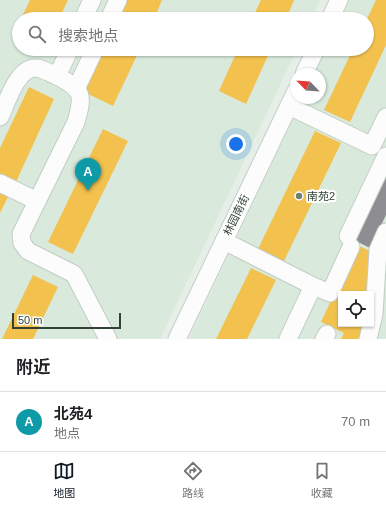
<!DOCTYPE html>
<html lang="zh">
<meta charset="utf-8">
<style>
body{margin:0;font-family:Arial,"Noto Sans SC",sans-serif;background:#f6f6f6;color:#202124}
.controls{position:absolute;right:12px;bottom:12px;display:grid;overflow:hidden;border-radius:0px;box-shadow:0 1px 3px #0004}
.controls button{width:36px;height:36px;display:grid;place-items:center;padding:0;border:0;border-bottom:1px solid #e0e0e0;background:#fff;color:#202124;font:20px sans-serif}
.compass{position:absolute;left:290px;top:68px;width:36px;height:36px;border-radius:50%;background:#fff;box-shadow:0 1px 3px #0004;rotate:295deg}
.scale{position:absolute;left:12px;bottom:10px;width:109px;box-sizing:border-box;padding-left:4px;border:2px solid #324334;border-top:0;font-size:11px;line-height:14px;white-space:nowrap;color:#324334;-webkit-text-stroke:3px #fff;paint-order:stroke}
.you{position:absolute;left:236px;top:144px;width:14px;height:14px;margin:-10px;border:3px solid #fff;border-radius:50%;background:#1a73e8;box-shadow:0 0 0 6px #1a73e833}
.badge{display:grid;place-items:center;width:26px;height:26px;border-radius:50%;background:#111827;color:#fff;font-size:13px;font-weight:700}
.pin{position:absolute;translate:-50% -33px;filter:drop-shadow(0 1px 2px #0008)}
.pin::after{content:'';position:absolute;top:21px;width:14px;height:12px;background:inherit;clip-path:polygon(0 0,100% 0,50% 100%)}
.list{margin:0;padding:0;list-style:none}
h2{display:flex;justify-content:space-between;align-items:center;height:52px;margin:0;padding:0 16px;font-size:17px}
h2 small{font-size:13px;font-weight:400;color:#757577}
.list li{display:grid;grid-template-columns:26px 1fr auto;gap:12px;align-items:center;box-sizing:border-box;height:60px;padding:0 16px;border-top:1px solid #e0e0e0}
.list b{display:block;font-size:15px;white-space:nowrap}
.list p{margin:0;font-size:13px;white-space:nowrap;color:#757577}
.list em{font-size:13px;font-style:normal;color:#757577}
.icon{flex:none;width:22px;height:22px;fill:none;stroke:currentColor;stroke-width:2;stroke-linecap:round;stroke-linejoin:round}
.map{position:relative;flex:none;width:386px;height:339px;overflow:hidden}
.search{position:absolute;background:#fff;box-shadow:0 1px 3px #0004;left:12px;right:12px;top:12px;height:44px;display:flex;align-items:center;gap:10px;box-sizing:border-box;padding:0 14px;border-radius:22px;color:#757577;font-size:15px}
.sheet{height:112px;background:#fff}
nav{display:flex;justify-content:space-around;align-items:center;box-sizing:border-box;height:56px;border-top:1px solid #e0e0e0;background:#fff;font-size:11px;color:#757577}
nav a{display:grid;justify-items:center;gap:2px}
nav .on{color:#111827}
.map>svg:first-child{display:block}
.residential{fill:#d9eadc;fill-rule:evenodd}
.homes{fill:#f2c14e}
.industry{fill:#8d8d92}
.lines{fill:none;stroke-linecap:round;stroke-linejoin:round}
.street-casing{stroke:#c2ccc4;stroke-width:19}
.street{stroke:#fbfcfb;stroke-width:17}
.poi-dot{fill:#717f73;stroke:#fff;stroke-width:1.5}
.labels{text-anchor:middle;stroke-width:4;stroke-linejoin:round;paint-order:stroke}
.poi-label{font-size:11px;fill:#324334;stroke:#fff;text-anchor:start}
.street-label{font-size:11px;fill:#324334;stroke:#fff}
</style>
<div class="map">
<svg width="386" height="339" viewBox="0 0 386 339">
<rect width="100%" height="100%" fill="#e5eee7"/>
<g class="residential">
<polygon points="0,0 320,0 311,19 19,19 19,49 297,49 160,339 0,339"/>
<path d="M 349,0 L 386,0 L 386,339 L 189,339 L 303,98 L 320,98 L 320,74 L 314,74 L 326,49 L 367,49 L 367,19 L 340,19 ZM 341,294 L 371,294 L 371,324 L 341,324 Z"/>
</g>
<g class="homes">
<polygon points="30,0 68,0 59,19 21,19"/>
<polygon points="127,0 162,0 154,19 118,19"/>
<polygon points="261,0 294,0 286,19 252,19"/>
<polygon points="376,0 386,0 386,45 350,122 324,110 353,49 367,49 367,19"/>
<polygon points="19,23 19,39 13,36"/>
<polygon points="104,49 140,49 113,106 84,92"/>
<polygon points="238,49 271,49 246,104 219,91"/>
<polygon points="29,87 54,99 16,182 0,174 0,148"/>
<polygon points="103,129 128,141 73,254 48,242"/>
<polygon points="315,131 341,143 284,261 258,249"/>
<polygon points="0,193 8,197 0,213"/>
<polygon points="357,245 374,253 367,294 341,294 341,324 362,324 360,339 341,339 344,333 321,322"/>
<polygon points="251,268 276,280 247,339 216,339"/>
<polygon points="33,275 58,287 33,339 2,339"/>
</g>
<polygon class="industry" points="386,177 386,215 370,248 356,241"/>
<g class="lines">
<defs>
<g id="street">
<polyline points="83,19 92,0"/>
<polyline points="109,19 118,0"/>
<polyline points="330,19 339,0"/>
<path d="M 70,49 L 57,76 C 83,90 84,94 76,122 L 21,234 L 22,243 L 28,251 L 74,274 L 108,339"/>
<polyline points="304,74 316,49"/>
<polyline points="76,89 95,49"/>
<polyline points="289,106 372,146 386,117"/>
<path d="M 0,117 C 7,103 17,66 37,68 C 43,69 52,74 57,76"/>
<polyline points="0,183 37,201"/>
<polyline points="348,236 386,156"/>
<polyline points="224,241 313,286 288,339"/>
<polyline points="313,286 330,293 351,247"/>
<polyline points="177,339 296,91"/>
<polyline points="324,339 327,334"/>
<polyline points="368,339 374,314 378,250 386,232"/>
</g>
</defs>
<use href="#street" class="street-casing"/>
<use href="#street" class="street"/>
</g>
<circle class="poi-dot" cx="299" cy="196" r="4"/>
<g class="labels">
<g class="poi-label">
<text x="307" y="200">南苑2</text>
</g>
<g class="street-label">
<text transform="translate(236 215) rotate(-64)" y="4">林园南街</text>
</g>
</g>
</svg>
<div class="controls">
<button><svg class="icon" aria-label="locate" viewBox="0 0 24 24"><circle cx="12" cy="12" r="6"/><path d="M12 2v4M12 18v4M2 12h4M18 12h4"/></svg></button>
</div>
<svg class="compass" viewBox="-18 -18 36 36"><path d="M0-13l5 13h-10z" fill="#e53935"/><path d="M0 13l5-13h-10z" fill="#757577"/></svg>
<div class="scale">50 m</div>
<div class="you"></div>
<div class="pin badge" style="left:88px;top:191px;background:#0f9aa8">A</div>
<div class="search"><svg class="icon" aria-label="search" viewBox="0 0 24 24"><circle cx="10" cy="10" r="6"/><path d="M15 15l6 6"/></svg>搜索地点</div>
</div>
<section class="sheet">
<h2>附近<small></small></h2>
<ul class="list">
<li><span class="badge" style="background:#0f9aa8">A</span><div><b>北苑4</b><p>地点</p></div><em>70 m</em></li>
</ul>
</section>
<nav>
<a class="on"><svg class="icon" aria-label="map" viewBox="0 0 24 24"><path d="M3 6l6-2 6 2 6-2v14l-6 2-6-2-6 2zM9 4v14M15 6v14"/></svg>地图</a>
<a><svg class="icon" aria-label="directions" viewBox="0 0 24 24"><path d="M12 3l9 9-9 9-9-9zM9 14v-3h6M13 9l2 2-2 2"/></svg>路线</a>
<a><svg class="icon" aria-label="saved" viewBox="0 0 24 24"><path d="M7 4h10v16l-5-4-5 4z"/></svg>收藏</a>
</nav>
